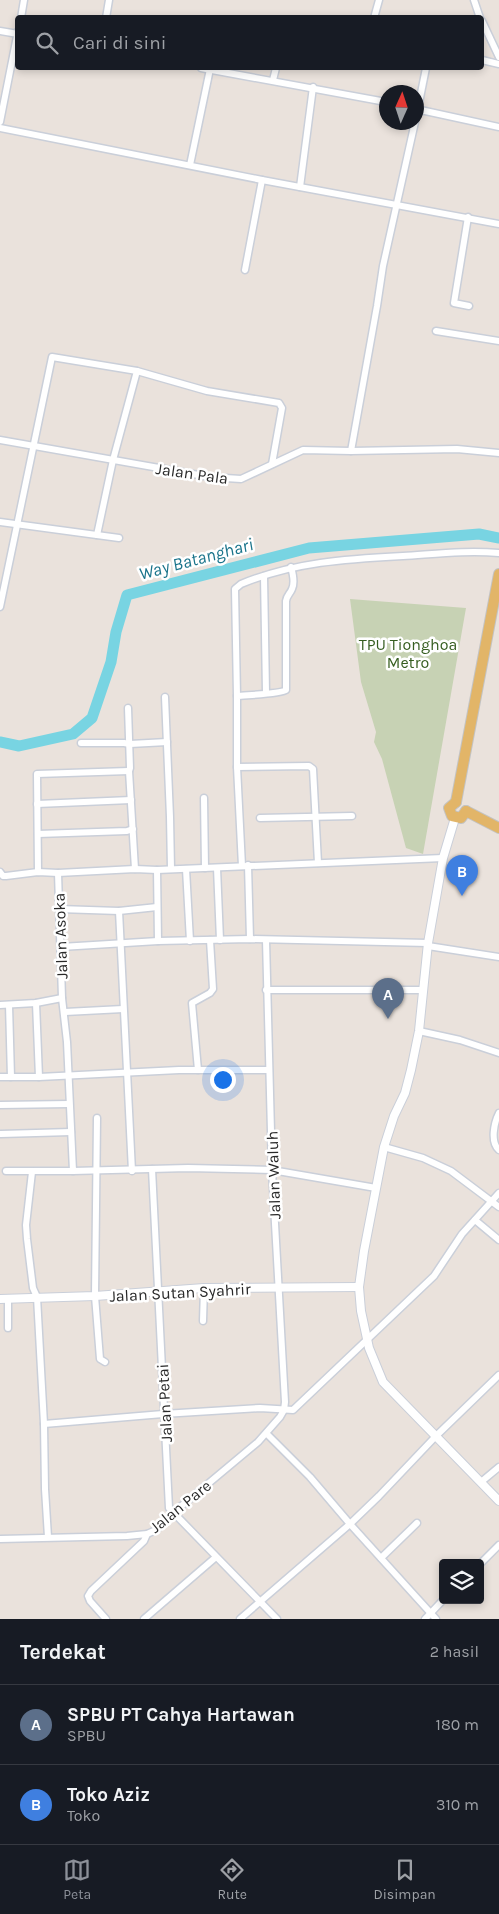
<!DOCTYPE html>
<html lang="id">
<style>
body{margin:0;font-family:Karla,sans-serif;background:#20242c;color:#f1f3f6}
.controls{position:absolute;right:15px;bottom:15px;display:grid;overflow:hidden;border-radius:5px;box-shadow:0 2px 8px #0003}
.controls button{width:45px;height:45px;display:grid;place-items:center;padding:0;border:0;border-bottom:1px solid #363941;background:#171b24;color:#f1f3f6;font:25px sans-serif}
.compass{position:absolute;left:379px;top:85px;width:45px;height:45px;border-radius:50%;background:#171b24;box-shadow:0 2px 8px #0003;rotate:3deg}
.you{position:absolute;left:222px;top:1079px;width:18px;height:18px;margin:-12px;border:4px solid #fff;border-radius:50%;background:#1a73e8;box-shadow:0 0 0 8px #1a73e833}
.badge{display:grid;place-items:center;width:32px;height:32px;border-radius:50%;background:#8c9099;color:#fff;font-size:16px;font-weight:700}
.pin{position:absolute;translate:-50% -41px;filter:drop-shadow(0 1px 2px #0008)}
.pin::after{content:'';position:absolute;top:26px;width:18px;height:15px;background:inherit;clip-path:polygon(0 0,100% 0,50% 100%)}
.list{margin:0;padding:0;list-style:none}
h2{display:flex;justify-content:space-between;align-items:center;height:65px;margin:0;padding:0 20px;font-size:21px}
h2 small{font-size:16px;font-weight:400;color:#9ea1a6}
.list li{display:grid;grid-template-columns:32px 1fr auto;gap:15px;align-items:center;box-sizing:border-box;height:80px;padding:0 20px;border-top:1px solid #363941}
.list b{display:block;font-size:19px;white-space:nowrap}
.list p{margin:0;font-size:16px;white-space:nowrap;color:#9ea1a6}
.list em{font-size:16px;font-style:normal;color:#9ea1a6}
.icon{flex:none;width:28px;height:28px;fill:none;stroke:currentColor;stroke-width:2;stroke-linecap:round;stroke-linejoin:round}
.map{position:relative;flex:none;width:499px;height:1619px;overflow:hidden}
.search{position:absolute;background:#171b24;box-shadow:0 2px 8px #0003;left:15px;right:15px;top:15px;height:55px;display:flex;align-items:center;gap:12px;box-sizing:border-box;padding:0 18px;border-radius:5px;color:#9ea1a6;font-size:19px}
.sheet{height:225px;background:#171b24}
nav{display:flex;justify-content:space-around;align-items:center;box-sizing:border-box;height:70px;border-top:1px solid #363941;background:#171b24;font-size:14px;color:#9ea1a6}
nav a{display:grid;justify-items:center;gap:2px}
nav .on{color:#8c9099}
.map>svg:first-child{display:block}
.cemetery{fill:#c7d2b4}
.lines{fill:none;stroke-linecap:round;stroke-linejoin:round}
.river{stroke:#78d4e2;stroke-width:11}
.minor-casing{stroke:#cacfd9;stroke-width:9}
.tertiary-casing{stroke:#cacfd9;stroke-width:10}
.primary-casing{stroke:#c3c3c3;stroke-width:12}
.minor{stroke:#fff;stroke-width:6}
.tertiary{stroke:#fff;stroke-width:8}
.primary{stroke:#e2b568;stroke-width:10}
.labels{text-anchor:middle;stroke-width:5;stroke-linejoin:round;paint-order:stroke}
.street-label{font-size:16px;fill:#292929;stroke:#fff}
.park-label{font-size:16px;fill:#365e20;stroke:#fff}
.water-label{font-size:18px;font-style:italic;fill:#1a748b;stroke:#fff}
</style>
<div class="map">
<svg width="499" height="1619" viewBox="0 0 499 1619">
<rect width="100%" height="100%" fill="#eae2dc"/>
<polygon class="cemetery" points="350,599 466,608 423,854 406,848 382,759 374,742 376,732 361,682"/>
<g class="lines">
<polyline class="river" points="0,742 19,746 73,734 92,718 111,662 116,632 127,595 309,548 479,534 499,538"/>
<defs>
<g id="minor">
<polyline points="474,0 480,18"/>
<polyline points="21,18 24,0"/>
<polyline points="106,18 109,0"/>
<polyline points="374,18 379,0"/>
<polyline points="482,21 499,57"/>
<polyline points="0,31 18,34"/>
<polyline points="482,60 499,64"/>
<polyline points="201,68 386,102"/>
<polyline points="273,80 276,68"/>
<polyline points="416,109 499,127"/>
<polyline points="416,118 426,68"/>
<polyline points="0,122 18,31"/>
<polyline points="0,128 262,180 499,224"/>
<polyline points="190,165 210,69"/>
<polyline points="300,187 313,87"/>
<polyline points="468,217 454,303 469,306"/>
<polyline points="245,270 262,180"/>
<polyline points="436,331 499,341"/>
<polyline points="0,440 210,477 241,479 303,450 351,451 457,449 499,453"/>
<polyline points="351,451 377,306 383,266 415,122"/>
<polyline points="0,522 119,538"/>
<polyline points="97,535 113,460 137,371"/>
<polyline points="264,576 266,693"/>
<polyline points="0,607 52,357 137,371 207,391 279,403 282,408 272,464"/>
<path d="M 237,696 L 235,589 L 241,584 C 294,562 346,559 403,556 C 435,554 467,550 499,553"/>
<polyline points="165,697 170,817 171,869"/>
<polyline points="128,708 130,768 129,771 135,869"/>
<polyline points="81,743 124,743 130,744 167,742"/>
<polyline points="237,767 309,766 313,769 318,863"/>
<polyline points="204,798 205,868"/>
<polyline points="37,804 131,800"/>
<polyline points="260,818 352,816"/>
<polyline points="38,834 127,831 133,829"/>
<polyline points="248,865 250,939"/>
<path d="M 242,866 L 237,767 L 237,696 C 246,695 281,694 286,690 L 286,601 C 287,595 290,594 292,589 C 295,583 293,574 291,567"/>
<polyline points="217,868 220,940"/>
<polyline points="186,869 190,941"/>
<polyline points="157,870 158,941"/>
<polyline points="0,872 3,876 6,876 38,872 58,873 135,869 157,870 443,858"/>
<polyline points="38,872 37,774 129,771"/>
<polyline points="58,873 62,998 67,1042 73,1171 188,1168 272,1170 376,1188"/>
<polyline points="59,909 119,911 157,907"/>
<polyline points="119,911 132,1171"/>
<polyline points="428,946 499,957"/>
<polyline points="61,947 158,941 250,939 428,943"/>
<polyline points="266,990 423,990"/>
<polyline points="36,1003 39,1077"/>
<polyline points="0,1005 36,1003 62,998"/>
<polyline points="9,1005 11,1077"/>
<polyline points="65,1012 123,1009"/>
<polyline points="419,1031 460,1040 499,1053"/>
<polyline points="198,1070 192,1003 210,993 213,989 210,940"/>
<polyline points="0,1077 39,1077 179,1070 269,1070"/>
<polyline points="0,1105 69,1104"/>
<path d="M 499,1113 C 494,1123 490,1142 499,1150"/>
<polyline points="97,1118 95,1296 100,1359 105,1362"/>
<polyline points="1,1134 71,1132"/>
<polyline points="384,1147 423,1158 451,1171 499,1207"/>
<polyline points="152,1169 169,1508 277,1619"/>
<polyline points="6,1171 73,1171"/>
<polyline points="32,1172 26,1225 27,1239 33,1288 37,1297 44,1424 45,1489 48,1537"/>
<polyline points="475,1220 499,1240"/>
<polyline points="8,1299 8,1328"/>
<polyline points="203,1321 204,1288"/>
<polyline points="44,1424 163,1414 260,1408 293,1410 434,1276 462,1234 499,1193"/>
<polyline points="267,1434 310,1477 350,1524 436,1619"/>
<polyline points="481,1482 499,1467"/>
<polyline points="0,1539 127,1536 147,1534 156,1530 173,1513 258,1442 280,1417 284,1410 285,1402 272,1170 266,940"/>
<polyline points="381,1558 417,1523"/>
<polyline points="480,1564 499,1545"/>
<polyline points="106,1619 90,1601 88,1596 91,1591 144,1541 147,1534"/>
<polyline points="144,1619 216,1557"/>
<polyline points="240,1619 350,1524 379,1496 436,1436 499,1375"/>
<polyline points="425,1619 443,1600"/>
</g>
<g id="tertiary">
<polyline points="455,818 443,858 428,943 419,1031 411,1070 405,1093 394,1116 384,1147 364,1251 359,1287 361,1311 369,1348 383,1382 499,1501"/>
<polyline points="0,1299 95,1296 204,1288 359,1287"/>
</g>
<g id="primary">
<polyline points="456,802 499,574"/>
<polyline points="456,802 449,808 452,816 461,818 466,811"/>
<polyline points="466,811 499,828"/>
</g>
</defs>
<use href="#minor" class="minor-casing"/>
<use href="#tertiary" class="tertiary-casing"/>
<use href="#primary" class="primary-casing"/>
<use href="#minor" class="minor"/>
<use href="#tertiary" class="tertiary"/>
<use href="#primary" class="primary"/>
</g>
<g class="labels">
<g class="street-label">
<text transform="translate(192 473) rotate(8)" y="6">Jalan Pala</text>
<text transform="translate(60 936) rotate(-92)" y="6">Jalan Asoka</text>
<text transform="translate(273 1175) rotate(-92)" y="6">Jalan Waluh</text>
<text transform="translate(180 1292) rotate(-3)" y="6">Jalan Sutan Syahrir</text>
<text transform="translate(164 1403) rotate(-93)" y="6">Jalan Petai</text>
<text transform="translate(180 1506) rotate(-39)" y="6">Jalan Pare</text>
</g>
<g class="park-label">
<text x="408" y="650">TPU Tionghoa<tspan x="408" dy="18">Metro</tspan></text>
</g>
<g class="water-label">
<text transform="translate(196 559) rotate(-15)" y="6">Way Batanghari</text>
</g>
</g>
</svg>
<div class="controls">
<button><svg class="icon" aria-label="layers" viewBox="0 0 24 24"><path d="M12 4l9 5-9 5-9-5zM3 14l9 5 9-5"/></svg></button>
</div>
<svg class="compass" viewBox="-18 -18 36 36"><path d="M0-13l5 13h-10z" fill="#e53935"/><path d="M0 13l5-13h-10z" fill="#9ea1a6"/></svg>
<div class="you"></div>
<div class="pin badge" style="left:388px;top:1019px;background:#5c6f8a">A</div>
<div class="pin badge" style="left:462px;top:896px;background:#3f7fe0">B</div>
<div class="search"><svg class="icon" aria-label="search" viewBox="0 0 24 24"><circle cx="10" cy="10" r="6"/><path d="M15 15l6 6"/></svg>Cari di sini</div>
</div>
<section class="sheet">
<h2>Terdekat<small>2 hasil</small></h2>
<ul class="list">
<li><span class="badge" style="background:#5c6f8a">A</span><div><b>SPBU PT Cahya Hartawan</b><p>SPBU</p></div><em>180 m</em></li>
<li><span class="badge" style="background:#3f7fe0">B</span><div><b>Toko Aziz</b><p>Toko</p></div><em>310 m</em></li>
</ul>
</section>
<nav>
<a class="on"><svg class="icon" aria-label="map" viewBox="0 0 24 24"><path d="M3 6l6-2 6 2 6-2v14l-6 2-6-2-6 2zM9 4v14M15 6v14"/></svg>Peta</a>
<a><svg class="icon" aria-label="directions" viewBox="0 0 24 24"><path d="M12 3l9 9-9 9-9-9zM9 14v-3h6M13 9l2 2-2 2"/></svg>Rute</a>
<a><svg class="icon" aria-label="saved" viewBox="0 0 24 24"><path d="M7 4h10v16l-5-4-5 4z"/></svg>Disimpan</a>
</nav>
